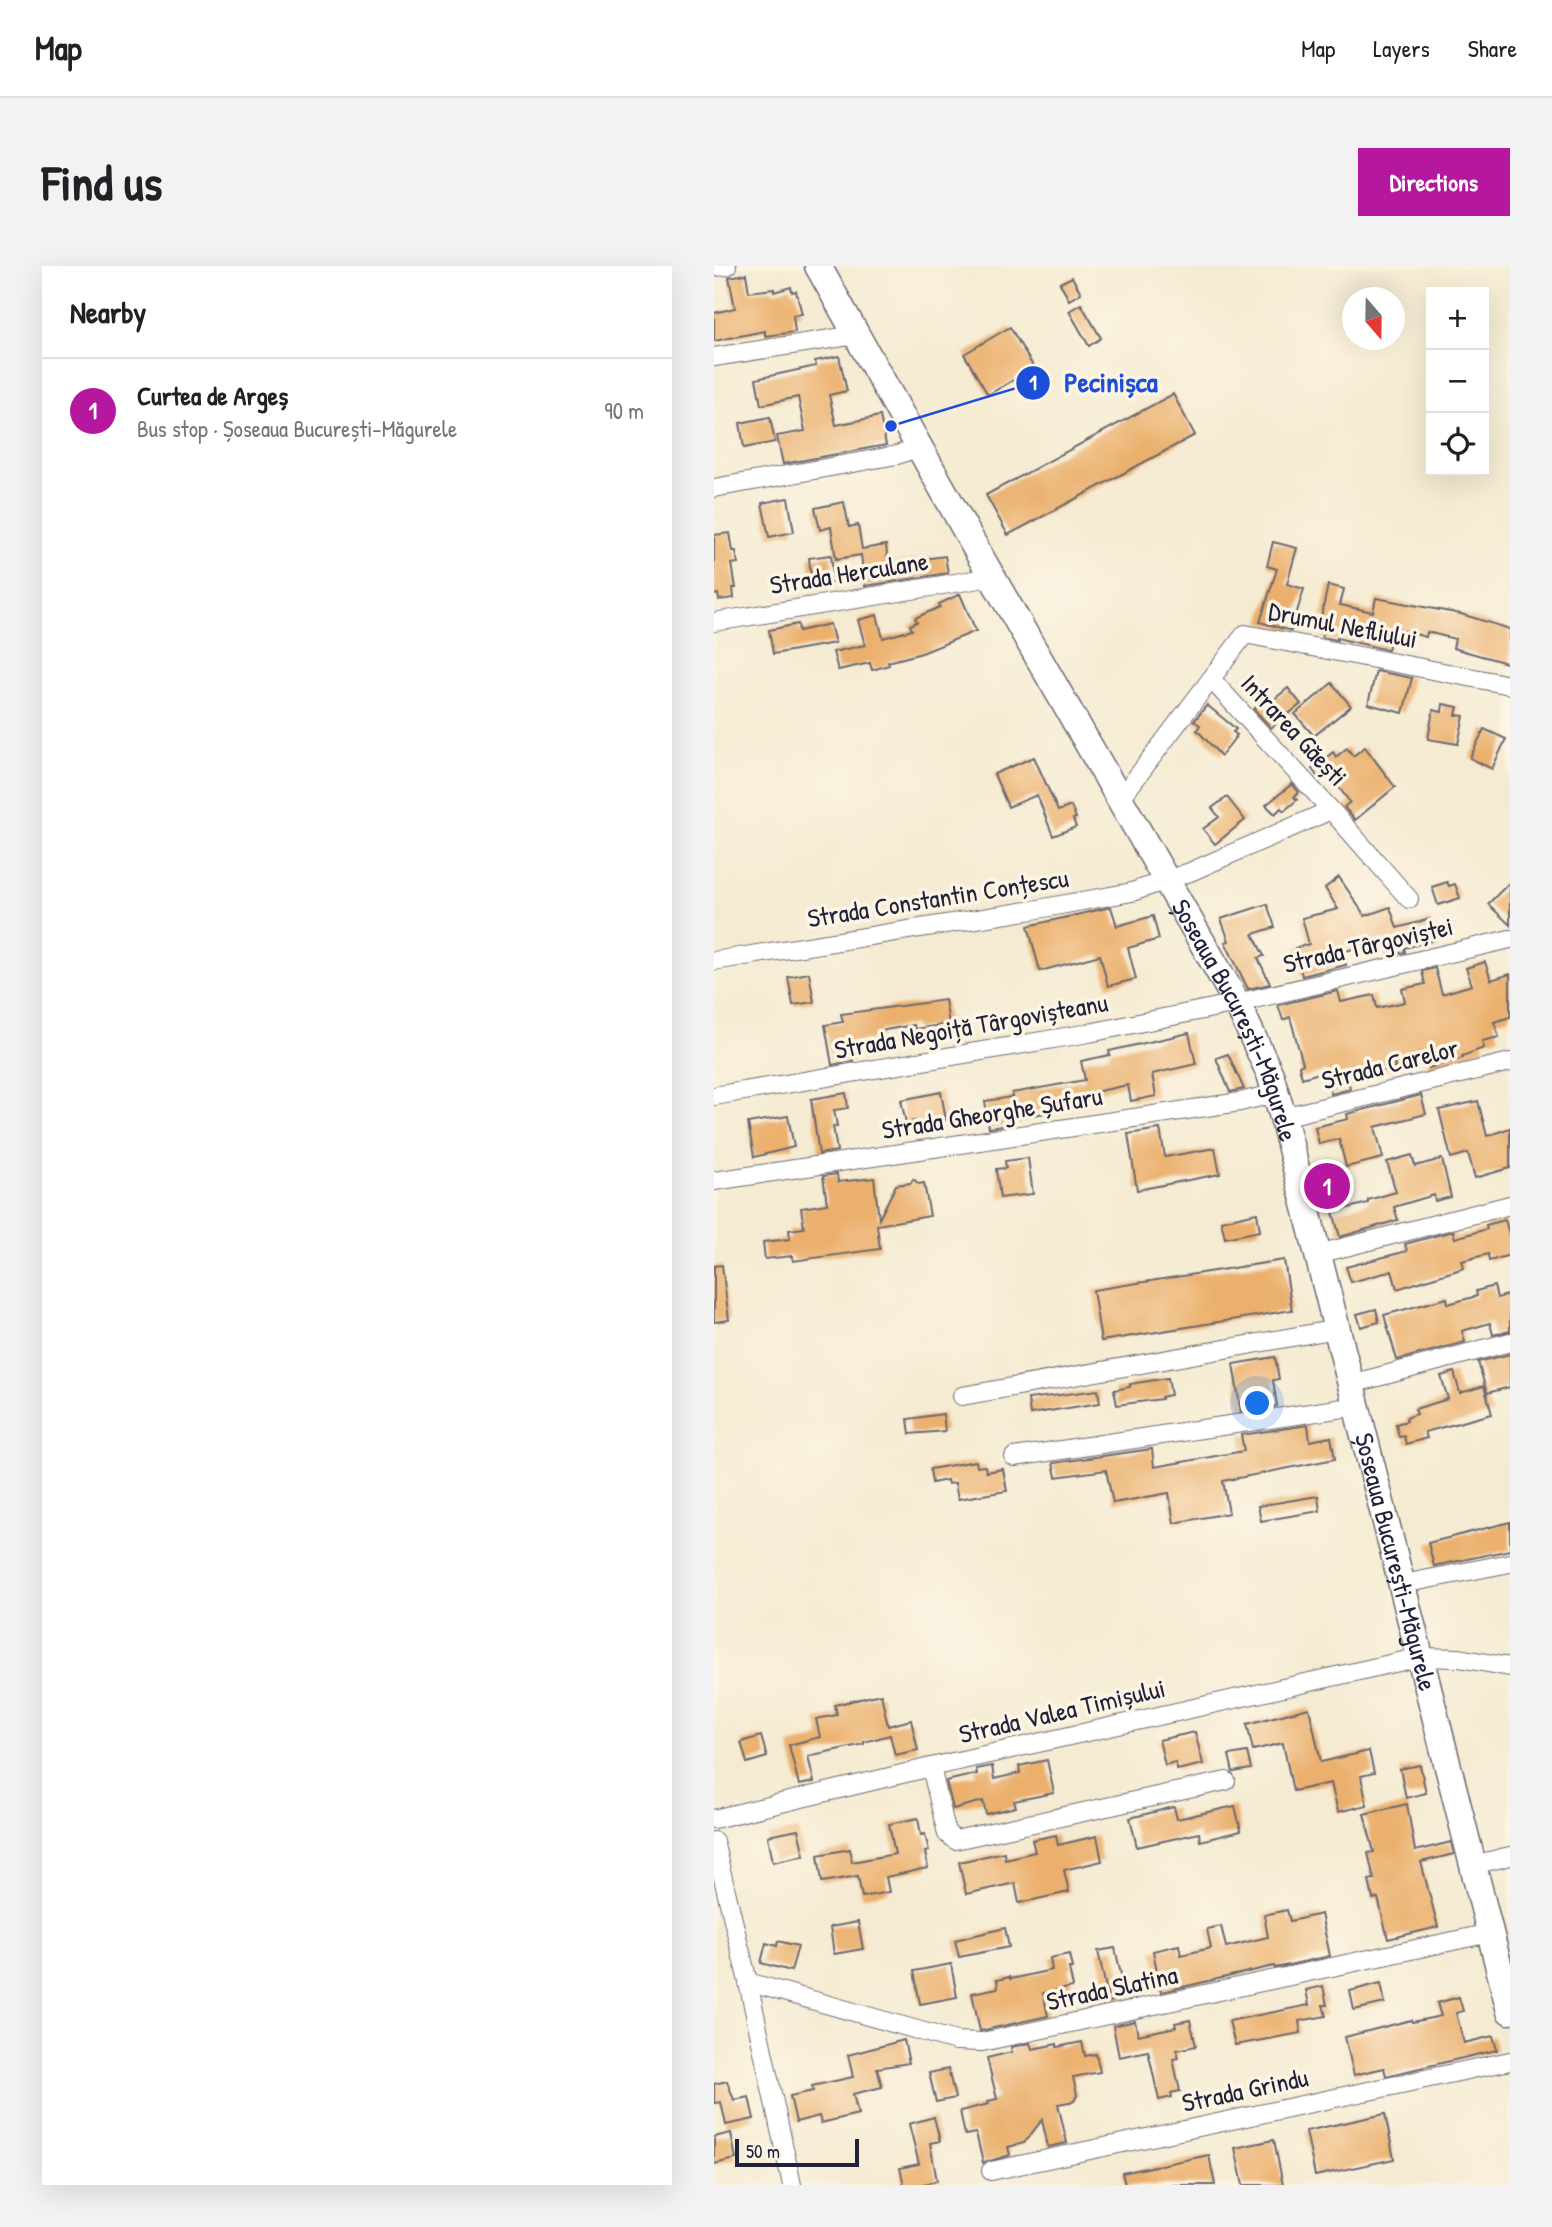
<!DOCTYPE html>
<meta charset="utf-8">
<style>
body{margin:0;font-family:"Patrick Hand",sans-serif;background:#f2f2f2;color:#202124}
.controls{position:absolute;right:21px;top:21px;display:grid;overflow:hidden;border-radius:0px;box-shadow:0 7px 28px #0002}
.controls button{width:63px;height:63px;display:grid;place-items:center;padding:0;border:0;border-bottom:2px solid #e0e0e0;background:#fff;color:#202124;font:35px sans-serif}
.compass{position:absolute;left:628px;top:21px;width:63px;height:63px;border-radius:50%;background:#fff;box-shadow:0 7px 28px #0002;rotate:160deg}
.scale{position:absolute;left:21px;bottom:18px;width:124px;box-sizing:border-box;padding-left:7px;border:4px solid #22223b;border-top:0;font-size:19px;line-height:24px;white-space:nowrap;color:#22223b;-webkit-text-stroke:5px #fcf5e5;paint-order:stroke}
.you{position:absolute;left:544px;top:1138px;width:24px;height:24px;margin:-18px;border:5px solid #fff;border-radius:50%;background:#1a73e8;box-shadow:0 0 0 10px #1a73e833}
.badge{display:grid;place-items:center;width:46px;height:46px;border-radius:50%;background:#b5179e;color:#fff;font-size:23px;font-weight:700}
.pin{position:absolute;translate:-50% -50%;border:4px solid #fff;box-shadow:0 2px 7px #0006}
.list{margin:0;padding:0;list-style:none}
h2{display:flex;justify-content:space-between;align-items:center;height:91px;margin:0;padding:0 28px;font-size:30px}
h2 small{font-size:23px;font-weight:400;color:#757577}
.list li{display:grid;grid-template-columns:46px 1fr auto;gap:21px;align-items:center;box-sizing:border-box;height:105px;padding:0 28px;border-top:2px solid #e0e0e0}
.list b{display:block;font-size:26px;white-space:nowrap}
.list p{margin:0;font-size:23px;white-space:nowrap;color:#757577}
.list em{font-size:23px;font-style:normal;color:#757577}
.icon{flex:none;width:38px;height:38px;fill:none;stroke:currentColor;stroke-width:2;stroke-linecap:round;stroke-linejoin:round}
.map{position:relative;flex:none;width:796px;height:1919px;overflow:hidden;border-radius:0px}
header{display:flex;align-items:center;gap:42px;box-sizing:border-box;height:98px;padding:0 35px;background:#fff;border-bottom:2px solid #e0e0e0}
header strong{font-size:33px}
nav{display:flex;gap:38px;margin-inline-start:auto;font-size:24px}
.intro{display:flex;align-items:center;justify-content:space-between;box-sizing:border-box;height:168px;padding:0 42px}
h1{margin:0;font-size:49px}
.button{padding:18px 32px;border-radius:0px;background:#b5179e;color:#fff;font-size:24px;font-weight:700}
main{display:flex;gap:42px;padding:0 42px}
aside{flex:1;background:#fff;border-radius:0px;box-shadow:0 7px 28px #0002}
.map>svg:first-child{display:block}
.building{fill:#ebb06d}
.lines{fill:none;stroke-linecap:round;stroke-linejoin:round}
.minor-casing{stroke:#6c6870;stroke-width:20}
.secondary-casing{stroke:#6c6870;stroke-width:29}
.minor{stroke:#fff;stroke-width:18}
.secondary{stroke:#fff;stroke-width:26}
.labels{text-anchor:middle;stroke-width:7;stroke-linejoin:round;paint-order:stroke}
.street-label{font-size:26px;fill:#22223b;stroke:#fcf5e5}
.leader{fill:none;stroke:#1d4ed8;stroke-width:2.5}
.callout-dot{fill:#1d4ed8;stroke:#fcf5e5;stroke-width:2.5}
.mark-label{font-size:21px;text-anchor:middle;font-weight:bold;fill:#fff}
.callout-label{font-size:28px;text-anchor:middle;font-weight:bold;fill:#1d4ed8;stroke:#fcf5e5;stroke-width:7;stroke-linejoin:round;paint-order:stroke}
</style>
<header>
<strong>Map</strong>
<nav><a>Map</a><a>Layers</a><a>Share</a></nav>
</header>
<div class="intro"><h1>Find us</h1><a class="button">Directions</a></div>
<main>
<aside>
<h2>Nearby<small></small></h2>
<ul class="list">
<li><span class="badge">1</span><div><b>Curtea de Argeș</b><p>Bus stop · Șoseaua București-Măgurele</p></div><em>90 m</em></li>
</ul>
</aside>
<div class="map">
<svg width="796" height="1919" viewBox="0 0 796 1919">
<rect width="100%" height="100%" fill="#fcf5e5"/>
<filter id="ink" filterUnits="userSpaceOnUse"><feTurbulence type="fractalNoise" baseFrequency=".0143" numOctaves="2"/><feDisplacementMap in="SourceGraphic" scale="14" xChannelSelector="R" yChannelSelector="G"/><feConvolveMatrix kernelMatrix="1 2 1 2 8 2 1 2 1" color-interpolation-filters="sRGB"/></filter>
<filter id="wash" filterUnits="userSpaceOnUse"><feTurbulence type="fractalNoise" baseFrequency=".00686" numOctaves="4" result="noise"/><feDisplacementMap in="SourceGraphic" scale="28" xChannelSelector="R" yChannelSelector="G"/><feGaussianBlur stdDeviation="1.57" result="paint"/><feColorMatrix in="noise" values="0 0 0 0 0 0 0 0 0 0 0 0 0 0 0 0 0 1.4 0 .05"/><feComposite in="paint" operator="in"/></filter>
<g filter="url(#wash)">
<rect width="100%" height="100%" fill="#f5ebd2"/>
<g id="blocks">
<g class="building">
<polygon points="32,8 35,26 60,23 60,26 77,21 78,26 82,25 88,48 79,49 81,66 51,70 51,65 0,75 0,47 21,42 15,11"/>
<polygon points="358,11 367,27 355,34 346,17"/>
<polygon points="367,38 387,72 375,80 355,45"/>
<polygon points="296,61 320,102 274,129 250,88"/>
<polygon points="125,90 133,125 115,129 122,159 166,150 172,179 69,198 63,170 91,165 84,131 47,139 42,113 102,100 101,95"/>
<polygon points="459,128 481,169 294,269 272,229"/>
<polygon points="56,151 61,176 30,182 26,157"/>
<polygon points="74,232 80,266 55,271 48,237"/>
<polygon points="130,236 135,261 144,259 148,283 172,279 174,298 231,290 234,307 151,320 147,289 122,293 117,261 106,264 101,242"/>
<polygon points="16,267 19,285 22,285 24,297 18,298 22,322 19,322 20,332 5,334 4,328 0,329 0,269"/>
<polygon points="559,276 583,282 573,318 590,323 577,365 546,356 563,303 553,300"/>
<polygon points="117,289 120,316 98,319 95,292"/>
<polygon points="614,319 630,323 626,339 659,346 662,332 747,348 796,363 796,398 739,382 741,373 713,366 712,371 679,362 674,384 623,372 623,374 608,371 613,352 607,351"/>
<polygon points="246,328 262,365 208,387 174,396 175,399 158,404 156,397 124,404 119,386 151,379 144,354 163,349 169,372 198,364 196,359 203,356 201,352 226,341 225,338"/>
<polygon points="84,358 85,365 116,358 121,377 59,388 55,364"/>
<polygon points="662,405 698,412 689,447 654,438"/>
<polygon points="618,417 637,440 600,470 581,448"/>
<polygon points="574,422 587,438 557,462 540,443 550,435 553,439"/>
<polygon points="729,438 744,441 742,449 750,450 744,478 714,473 719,444 728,446"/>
<polygon points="493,439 522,463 519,466 523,469 507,490 483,464 486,459 480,455"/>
<polygon points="770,463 792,473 778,503 756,492"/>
<polygon points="651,481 681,521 641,554 630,541 636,536 615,509 607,515 598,503 619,486 622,491 633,482 639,490"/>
<polygon points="320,491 344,545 357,540 362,552 359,553 362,561 339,570 323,529 294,541 280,508"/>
<polygon points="578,518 585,526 580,531 583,534 570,545 567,542 561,548 552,539"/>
<polygon points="513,531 531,554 501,578 489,563 505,551 498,542"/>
<polygon points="625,611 651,650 676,641 683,662 716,653 721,674 690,682 691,686 676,689 670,673 629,686 632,699 588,710 581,682 595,678 588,652 624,643 611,622"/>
<polygon points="733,616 735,620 741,618 746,632 724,639 718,621"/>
<polygon points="796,616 796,659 774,638"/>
<polygon points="553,638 561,661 539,668 550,690 544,692 556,718 534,723 511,676 515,675 507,653"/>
<polygon points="397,641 403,660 439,650 445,673 414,682 422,713 394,720 386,689 326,705 314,660"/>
<polygon points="771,696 777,714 796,708 796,751 780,756 785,771 768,775 770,782 748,790 749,792 715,802 711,788 680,796 681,802 634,814 636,823 617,828 612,805 588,812 585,800 589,798 576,751 569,754 564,739 624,725 627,736 660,729 663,742 691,736 688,723 711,718 708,705 721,702 728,728 758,719 752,702"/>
<polygon points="95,707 100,736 79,739 74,711"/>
<polygon points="231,734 235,758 201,763 200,759 165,765 167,772 137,777 139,795 118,799 111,759 129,756 127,748"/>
<polygon points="475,767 482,798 438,808 442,830 417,835 414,819 352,832 353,843 297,853 294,854 295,859 275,862 271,835 298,831 298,827 371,814 367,795 396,789 395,785"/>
<polygon points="514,788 530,823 516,826 502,792"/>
<polygon points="227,826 232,854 222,856 224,864 203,867 201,855 192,857 187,834"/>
<polygon points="132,827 134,842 120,844 123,860 119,860 123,885 105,888 97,833"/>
<polygon points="707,829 712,848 661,861 669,892 632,901 625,873 605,878 601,861 634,853 633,848"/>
<polygon points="764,835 773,870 796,862 796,902 761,912 754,887 737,892 725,844"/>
<polygon points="74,850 80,881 40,891 34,857"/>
<polygon points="446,863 451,891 501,882 506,908 423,924 414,868"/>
<polygon points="698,889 701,900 728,893 737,931 721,935 720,929 680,941 684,954 626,971 619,946 654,937 654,934 682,926 673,896"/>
<polygon points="314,892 319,928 286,932 282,903 292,902 291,895"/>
<polygon points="123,908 124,916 160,912 165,953 182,919 197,917 199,913 205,918 210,917 216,950 163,959 166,983 79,995 78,990 51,993 49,976 76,973 75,964 90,962 87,942 113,938 109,910"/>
<polygon points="543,947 546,965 511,972 507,955"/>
<polygon points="791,954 796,971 796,989 775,995 774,988 748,995 750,1002 683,1023 678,1005 637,1016 632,1001 693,985 691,978 739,965 741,972 773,963 772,959"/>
<polygon points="570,994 578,1044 387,1075 379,1024"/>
<polygon points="8,999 15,1054 0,1056 0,1000"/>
<polygon points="780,1020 783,1032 796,1028 796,1065 779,1069 776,1057 748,1065 751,1076 683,1094 670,1049 733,1032 734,1038 763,1030 762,1025"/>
<polygon points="662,1043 665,1056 647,1061 643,1048"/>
<polygon points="796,1088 796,1121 773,1127 764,1096"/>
<polygon points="561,1091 565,1113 559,1114 563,1140 527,1146 519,1098"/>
<polygon points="740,1106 746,1127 770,1120 778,1148 711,1166 713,1172 692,1178 690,1170 685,1171 682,1158 693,1155 692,1152 703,1148 701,1143 734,1133 727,1110"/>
<polygon points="454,1112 457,1129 447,1131 448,1133 403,1139 400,1124 416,1121 416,1118"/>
<polygon points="384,1124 386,1137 316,1148 314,1133"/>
<polygon points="229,1148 231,1165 196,1168 194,1153"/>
<polygon points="594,1159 596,1175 617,1171 621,1193 509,1215 515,1247 460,1257 455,1227 399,1237 392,1204 342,1211 339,1197 438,1183 440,1201 530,1185 527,1169"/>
<polygon points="262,1195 263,1201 271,1200 272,1206 289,1203 293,1225 244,1233 241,1217 234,1218 233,1214 218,1217 216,1203"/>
<polygon points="604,1230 606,1245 547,1255 544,1240"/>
<polygon points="796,1256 796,1284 720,1300 714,1277"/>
<polygon points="167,1428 174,1460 197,1454 204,1484 181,1489 176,1469 150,1476 150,1478 94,1490 100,1516 85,1519 75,1479 106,1471 102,1453 123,1449 121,1439"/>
<polygon points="595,1442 607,1496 655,1485 660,1507 647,1510 653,1539 624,1546 617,1517 579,1525 569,1477 539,1484 533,1458"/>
<polygon points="481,1466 489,1498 463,1504 461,1496 451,1499 445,1474"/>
<polygon points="47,1470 53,1491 33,1497 27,1476"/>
<polygon points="533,1486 537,1503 519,1506 515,1489"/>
<polygon points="333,1494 340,1527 300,1535 302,1541 272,1548 269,1535 239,1543 232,1515 263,1508 262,1503 278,1500 280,1513 306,1507 305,1500"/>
<polygon points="706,1499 712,1527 692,1532 686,1503"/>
<polygon points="693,1538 701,1585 737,1576 740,1588 707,1596 724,1661 674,1673 664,1632 659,1633 655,1614 660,1613 654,1587 660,1586 650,1548"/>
<polygon points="521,1540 527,1565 486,1575 485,1567 423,1581 416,1552 460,1541 463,1553"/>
<polygon points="204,1552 207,1569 211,1568 215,1585 211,1586 214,1602 172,1611 175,1626 148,1631 144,1610 108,1616 104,1589 136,1583 138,1596 181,1588 175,1558"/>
<polygon points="84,1564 90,1589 59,1596 54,1570"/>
<polygon points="342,1569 344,1579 383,1570 388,1595 350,1604 355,1626 305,1637 301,1617 252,1628 245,1596 290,1586 291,1593 321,1586 318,1574"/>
<polygon points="573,1644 576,1655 607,1648 616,1690 561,1702 560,1700 447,1726 439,1685 465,1679 467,1689 497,1682 493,1663 507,1660 512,1681 554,1671 550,1649"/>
<polygon points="144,1656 149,1683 120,1688 116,1661"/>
<polygon points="291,1662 295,1681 245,1691 241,1674"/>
<polygon points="64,1675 84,1680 77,1705 47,1697 52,1677 63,1680"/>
<polygon points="401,1682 409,1717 405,1717 408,1733 395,1736 384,1685"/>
<polygon points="355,1688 358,1702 355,1702 359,1721 329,1727 334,1750 266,1765 258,1727 284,1722 283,1714 295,1711 296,1713 338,1704 336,1692"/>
<polygon points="237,1698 243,1731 206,1738 200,1705"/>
<polygon points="667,1717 671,1737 640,1744 636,1725"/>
<polygon points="609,1720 613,1739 609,1739 612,1750 585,1755 587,1767 521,1779 515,1755 595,1739 592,1724"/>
<polygon points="745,1731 749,1745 742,1747 750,1777 779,1770 783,1784 672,1810 670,1802 640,1809 631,1771 697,1754 698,1756 727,1750 723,1737"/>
<polygon points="476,1754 482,1780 463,1784 465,1792 459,1793 466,1825 457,1827 458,1831 445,1834 434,1785 405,1791 399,1760 421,1755 424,1769 462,1761 461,1757"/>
<polygon points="190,1774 195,1797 163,1802 168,1821 139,1828 144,1848 107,1857 105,1850 82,1856 76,1830 99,1825 98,1820 139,1811 134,1789"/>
<polygon points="368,1776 371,1790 382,1788 386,1806 359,1811 363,1829 360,1835 344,1838 353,1877 334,1881 328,1854 310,1877 294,1881 296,1889 269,1897 262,1867 251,1869 246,1845 275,1838 274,1835 283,1833 273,1792 298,1786 297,1781 316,1777 318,1783 343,1778 343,1781"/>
<polygon points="234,1803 241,1832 222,1836 215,1807"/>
<polygon points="13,1815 20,1834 35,1831 40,1853 12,1859 7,1836 0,1837 0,1818"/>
<polygon points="671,1848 680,1893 601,1910 592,1865"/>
<polygon points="220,1851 226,1875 216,1877 223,1915 206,1919 190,1919 186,1902 205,1898 195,1858"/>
<polygon points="17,1867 22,1893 0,1898 0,1871"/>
<polygon points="560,1874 569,1919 529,1919 521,1882"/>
<polygon points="495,1889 501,1919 411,1919 408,1907"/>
</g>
</g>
</g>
<g filter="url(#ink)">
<use href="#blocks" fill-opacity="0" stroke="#6c6870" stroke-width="2"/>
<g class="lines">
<defs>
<g id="minor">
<polyline points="0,1 13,0"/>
<polyline points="0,91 142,69"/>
<polyline points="0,222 183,189 205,181"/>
<polyline points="0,356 278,311"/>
<polyline points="497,413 617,544 695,633"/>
<polyline points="407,532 531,368 796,419"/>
<polyline points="0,695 319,644 418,626 476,606 617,544"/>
<polyline points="0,830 375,767 523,737 796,673"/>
<polyline points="569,851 796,796"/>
<polyline points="0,915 526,836 563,827"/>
<polyline points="604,988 796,939"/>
<polyline points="637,1118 796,1076"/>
<polyline points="248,1130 623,1063"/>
<polyline points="300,1191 643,1140"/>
<polyline points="689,1318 796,1297"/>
<polyline points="217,1501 233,1568 241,1574 512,1515"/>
<polyline points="0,1553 217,1501 707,1391 745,1392 796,1401"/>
<polyline points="0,1575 34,1716 78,1919"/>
<polyline points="759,1599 796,1590"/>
<polyline points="34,1716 242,1775 268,1776 776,1667"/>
<polyline points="277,1905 796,1795"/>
</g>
<g id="secondary">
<path id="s1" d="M 104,0 L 266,290 L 523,737 L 556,808 L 569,851 L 796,1745"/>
</g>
</defs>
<use href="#minor" class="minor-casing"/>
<use href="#secondary" class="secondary-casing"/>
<use href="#minor" class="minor"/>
<use href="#secondary" class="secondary"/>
</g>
</g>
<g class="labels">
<g class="street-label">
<text transform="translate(135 307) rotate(-9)" y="9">Strada Herculane</text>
<text transform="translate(629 359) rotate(11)" y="9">Drumul Nefliului</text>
<text transform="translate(580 464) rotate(47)" y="9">Intrarea Găești</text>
<text transform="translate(224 632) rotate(-9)" y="9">Strada Constantin Conțescu</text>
<text transform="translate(654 679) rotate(-13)" y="9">Strada Târgoviștei</text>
<text dy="9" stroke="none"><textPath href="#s1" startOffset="863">Șoseaua București-Măgurele</textPath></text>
<text transform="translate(257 760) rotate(-10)" y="9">Strada Negoiță Târgovișteanu</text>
<text transform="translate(676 798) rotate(-14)" y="9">Strada Carelor</text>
<text transform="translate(278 847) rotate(-9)" y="9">Strada Gheorghe Șufaru</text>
<text dy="9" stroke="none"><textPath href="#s1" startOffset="1430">Șoseaua București-Măgurele</textPath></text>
<text transform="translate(348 1445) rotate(-13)" y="9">Strada Valea Timișului</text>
<text transform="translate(398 1722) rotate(-12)" y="9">Strada Slatina</text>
<text transform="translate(531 1824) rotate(-12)" y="9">Strada Grindu</text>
</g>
</g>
<path class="leader" d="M177 160L319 117"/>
<g class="callout-dot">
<circle cx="177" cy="160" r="7"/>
<circle cx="319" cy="117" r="18"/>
</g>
<g class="mark-label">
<text x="319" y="124">1</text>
</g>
<g class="callout-label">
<text x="397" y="126">Pecinișca</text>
</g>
</svg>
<div class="controls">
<button>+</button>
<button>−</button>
<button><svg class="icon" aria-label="locate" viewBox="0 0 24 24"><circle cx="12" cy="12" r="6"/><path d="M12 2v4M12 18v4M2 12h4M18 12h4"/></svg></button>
</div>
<svg class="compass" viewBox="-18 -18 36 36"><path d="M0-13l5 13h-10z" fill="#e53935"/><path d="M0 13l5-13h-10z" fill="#757577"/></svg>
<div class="scale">50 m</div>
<div class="you"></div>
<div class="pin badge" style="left:613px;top:920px">1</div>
</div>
</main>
